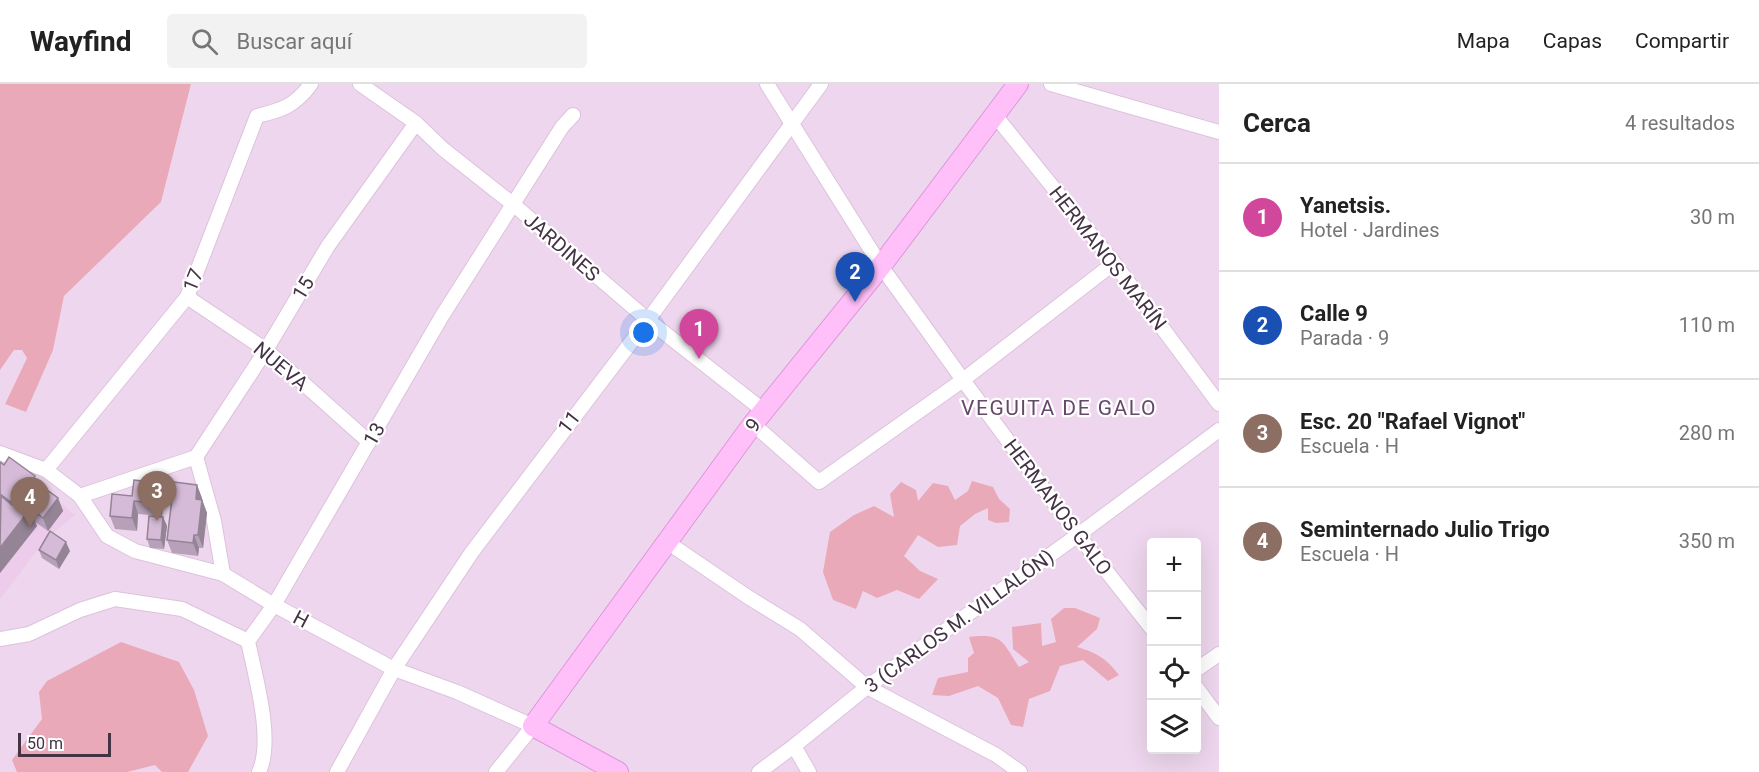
<!DOCTYPE html>
<html lang="es">
<meta charset="utf-8">
<style>
body{margin:0;font-family:Roboto,sans-serif;background:#f2f2f2;color:#222}
.controls{position:absolute;right:18px;bottom:18px;display:grid;overflow:hidden;border-radius:6px;box-shadow:0 6px 24px #0002}
.controls button{width:54px;height:54px;display:grid;place-items:center;padding:0;border:0;border-bottom:2px solid #e0e0e0;background:#fff;color:#222;font:30px sans-serif}
.scale{position:absolute;left:18px;bottom:15px;width:93px;box-sizing:border-box;padding-left:6px;border:3px solid #433344;border-top:0;font-size:16px;line-height:21px;white-space:nowrap;color:#433344;-webkit-text-stroke:4px #fff;paint-order:stroke}
.you{position:absolute;left:644px;top:249px;width:21px;height:21px;margin:-15px;border:4px solid #fff;border-radius:50%;background:#1a73e8;box-shadow:0 0 0 9px #1a73e833}
.badge{display:grid;place-items:center;width:39px;height:39px;border-radius:50%;background:#7e0dff;color:#fff;font-size:20px;font-weight:700}
.pin{position:absolute;translate:-50% -50px;filter:drop-shadow(0 2px 3px #0008)}
.pin::after{content:'';position:absolute;top:32px;width:21px;height:18px;background:inherit;clip-path:polygon(0 0,100% 0,50% 100%)}
.list{margin:0;padding:0;list-style:none}
h2{display:flex;justify-content:space-between;align-items:center;height:78px;margin:0;padding:0 24px;font-size:26px}
h2 small{font-size:20px;font-weight:400;color:#767676}
.list li{display:grid;grid-template-columns:39px 1fr auto;gap:18px;align-items:center;box-sizing:border-box;height:108px;padding:0 24px;border-top:2px solid #e0e0e0}
.list b{display:block;font-size:22px;white-space:nowrap}
.list p{margin:0;font-size:20px;white-space:nowrap;color:#767676}
.list em{font-size:20px;font-style:normal;color:#767676}
.icon{flex:none;width:33px;height:33px;fill:none;stroke:currentColor;stroke-width:2;stroke-linecap:round;stroke-linejoin:round}
.map{position:relative;flex:none;width:1219px;height:688px;overflow:hidden}
header{display:flex;align-items:center;gap:36px;box-sizing:border-box;height:84px;padding:0 30px;background:#fff;border-bottom:2px solid #e0e0e0}
header strong{font-size:28px}
nav{display:flex;gap:33px;margin-inline-start:auto;font-size:21px}
.search{width:420px;height:54px;background:#f2f2f2;display:flex;align-items:center;gap:15px;box-sizing:border-box;padding:0 21px;border-radius:6px;color:#767676;font-size:22px}
main{display:flex}
aside{flex:1;background:#fff}
.map>svg:first-child{display:block}
.residential{fill:#eed7ee;fill-rule:evenodd}
.education{fill:#edcbeb}
.green{fill:#e9a9b8}
.lines{fill:none;stroke-linecap:round;stroke-linejoin:round}
.street-casing{stroke:#dcc2dc;stroke-width:16}
.secondary-casing{stroke:#de96da;stroke-width:22}
.street{stroke:#fff;stroke-width:14}
.secondary{stroke:#ffc0fa;stroke-width:20}
.wall{fill:#b7a1b9}
.shaded-wall{fill:#958396}
.building{fill:#d5bbd7;stroke:#958396;stroke-width:1.5}
.labels{text-anchor:middle;stroke-width:4.5;stroke-linejoin:round;paint-order:stroke}
.street-label{font-size:20px;fill:#433344;stroke:#fff}
.neighbourhood-label{font-size:21px;letter-spacing:1.5px;fill:#654968;stroke:#fff}
</style>
<header>
<strong>Wayfind</strong>
<div class="search"><svg class="icon" aria-label="search" viewBox="0 0 24 24"><circle cx="10" cy="10" r="6"/><path d="M15 15l6 6"/></svg>Buscar aquí</div>
<nav><a>Mapa</a><a>Capas</a><a>Compartir</a></nav>
</header>
<main>
<div class="map">
<svg width="1219" height="688" viewBox="0 0 1219 688">
<rect width="100%" height="100%" fill="#f2e3f2"/>
<path class="residential" d="M 191,0 L 1219,0 L 1219,688 L 0,688 L 0,286 L 14,266 L 22,266 L 27,274 L 5,319 L 53,266 L 64,212 L 161,118 ZM 1152,458 L 1196,458 L 1196,666 L 1152,666 Z"/>
<polygon class="education" points="0,379 23,387 75,431 47,454 0,515"/>
<g class="green">
<polygon points="0,0 191,0 161,118 64,212 53,266 26,328 5,320 27,274 22,266 14,266 0,286"/>
<polygon points="972,397 993,403 999,415 1010,425 1009,438 996,439 988,436 988,424 975,430 960,442 957,461 938,463 918,451 904,472 920,487 938,495 919,515 897,506 877,514 863,507 856,525 833,516 823,488 830,448 854,431 874,422 894,433 890,410 901,398 916,406 918,417 933,399 948,402 955,416 968,407"/>
<path d="M 1064,524 L 1075,524 L 1100,534 L 1097,545 L 1077,563 C 1097,569 1106,574 1119,591 L 1108,597 L 1083,576 L 1060,582 L 1050,607 L 1029,615 L 1023,643 L 1011,641 L 998,614 L 978,602 L 949,612 L 932,611 L 938,594 L 968,588 L 968,574 L 974,569 L 969,553 C 1004,549 1002,558 1019,583 L 1029,578 L 1013,565 L 1012,543 L 1041,539 L 1042,562 L 1056,558 L 1051,535 Z"/>
<polygon points="121,558 179,578 194,606 208,652 188,688 162,688 155,681 127,688 17,688 12,676 42,635 39,608 47,597"/>
</g>
<g class="lines">
<defs>
<g id="street">
<polyline points="360,0 416,39 443,65 514,121 648,236 764,327"/>
<polyline points="767,0 881,182 963,296 1078,451 1152,545"/>
<polyline points="1051,0 1219,48"/>
<polyline points="994,30 1114,179 1219,320"/>
<polyline points="187,213 266,266 369,358"/>
<polyline points="753,340 819,398 963,296 1114,179"/>
<polyline points="0,369 46,386 80,412 107,452 135,467 223,490 274,521 394,585 457,608 533,642 496,688"/>
<polyline points="196,373 266,266 328,162 416,39"/>
<path d="M 46,386 L 187,213 L 257,32 C 282,26 295,22 311,0"/>
<polyline points="80,412 196,373 214,437 223,490"/>
<polyline points="667,458 748,513 800,545 867,603 996,671 1020,688"/>
<polyline points="0,555 29,550 80,526 115,515 182,525 248,557"/>
<polyline points="1196,586 1219,570"/>
<polyline points="1196,603 1219,634"/>
<polyline points="794,662 809,688"/>
<path d="M 259,688 C 274,655 255,592 248,557 L 274,521 L 442,232 L 562,43 L 573,31"/>
<polyline points="337,688 394,585 472,468 648,236 821,0"/>
<polyline points="759,688 794,662 867,603 1078,451 1219,346"/>
</g>
<polyline id="secondary" points="618,688 533,642 753,340 881,182 1018,0"/>
</defs>
<use href="#street" class="street-casing"/>
<use href="#secondary" class="secondary-casing"/>
<use href="#street" class="street"/>
<use href="#secondary" class="secondary"/>
</g>
<g class="wall">
<polygon points="0,378 38,399 58,414 63,427 48,447 35,438 37,442 0,489"/>
<polygon points="197,401 207,429 203,464 199,464 198,472 172,469 167,456"/>
<polygon points="132,412 164,412 162,432 138,430 137,447 115,445 110,432"/>
<polygon points="163,433 167,442 164,465 150,464 147,455"/>
<polygon points="39,466 70,467 59,485 42,474"/>
</g>
<g class="shaded-wall">
<polygon points="159,399 164,412 162,432 157,419"/>
<polygon points="197,401 202,414 200,428 196,415"/>
<polygon points="58,414 63,427 48,447 43,434"/>
<polygon points="202,416 207,429 203,464 198,451"/>
<polygon points="134,417 138,430 137,447 132,434"/>
<polygon points="30,425 37,442 0,489 0,464"/>
<polygon points="163,433 167,442 164,465 161,456"/>
<polygon points="194,451 199,464 198,472 193,459"/>
<polygon points="66,458 70,467 59,485 56,476"/>
</g>
<g class="building">
<polygon points="9,373 35,392 33,396 58,414 43,434 17,414 15,413 11,418 0,410 0,378 4,381"/>
<polygon points="134,396 159,399 157,419 134,417 132,434 110,432 112,410 132,412"/>
<polygon points="174,398 197,401 196,415 202,416 198,451 194,451 193,459 167,456"/>
<polygon points="1,412 12,421 17,414 30,425 0,464"/>
<polygon points="149,432 163,433 161,456 147,455"/>
<polygon points="50,447 66,458 56,476 39,466"/>
</g>
<g class="labels">
<g class="street-label">
<text transform="translate(562 163) rotate(41)" y="7">JARDINES</text>
<text transform="translate(1108 174) rotate(52)" y="7">HERMANOS MARÍN</text>
<text transform="translate(193 196) rotate(-68)" y="7">17</text>
<text transform="translate(303 204) rotate(-59)" y="7">15</text>
<text transform="translate(281 282) rotate(40)" y="7">NUEVA</text>
<text transform="translate(569 338) rotate(-52)" y="7">11</text>
<text transform="translate(753 341) rotate(-52)" y="7">9</text>
<text transform="translate(374 350) rotate(-60)" y="7">13</text>
<text transform="translate(1058 423) rotate(53)" y="7">HERMANOS GALO</text>
<text transform="translate(301 535) rotate(28)" y="7">H</text>
<text transform="translate(959 537) rotate(-36)" y="7">3 (CARLOS M. VILLALÓN)</text>
</g>
<g class="neighbourhood-label">
<text x="1059" y="331">VEGUITA DE GALO</text>
</g>
</g>
</svg>
<div class="controls">
<button>+</button>
<button>−</button>
<button><svg class="icon" aria-label="locate" viewBox="0 0 24 24"><circle cx="12" cy="12" r="6"/><path d="M12 2v4M12 18v4M2 12h4M18 12h4"/></svg></button>
<button><svg class="icon" aria-label="layers" viewBox="0 0 24 24"><path d="M12 4l9 5-9 5-9-5zM3 14l9 5 9-5"/></svg></button>
</div>
<div class="scale">50 m</div>
<div class="you"></div>
<div class="pin badge" style="left:699px;top:275px;background:#d1479c">1</div>
<div class="pin badge" style="left:855px;top:218px;background:#1a4fb4">2</div>
<div class="pin badge" style="left:157px;top:437px;background:#8d6e63">3</div>
<div class="pin badge" style="left:30px;top:443px;background:#8d6e63">4</div>
</div>
<aside>
<h2>Cerca<small>4 resultados</small></h2>
<ul class="list">
<li><span class="badge" style="background:#d1479c">1</span><div><b>Yanetsis.</b><p>Hotel · Jardines</p></div><em>30 m</em></li>
<li><span class="badge" style="background:#1a4fb4">2</span><div><b>Calle 9</b><p>Parada · 9</p></div><em>110 m</em></li>
<li><span class="badge" style="background:#8d6e63">3</span><div><b>Esc. 20 &quot;Rafael Vignot&quot;</b><p>Escuela · H</p></div><em>280 m</em></li>
<li><span class="badge" style="background:#8d6e63">4</span><div><b>Seminternado Julio Trigo</b><p>Escuela · H</p></div><em>350 m</em></li>
</ul>
</aside>
</main>
